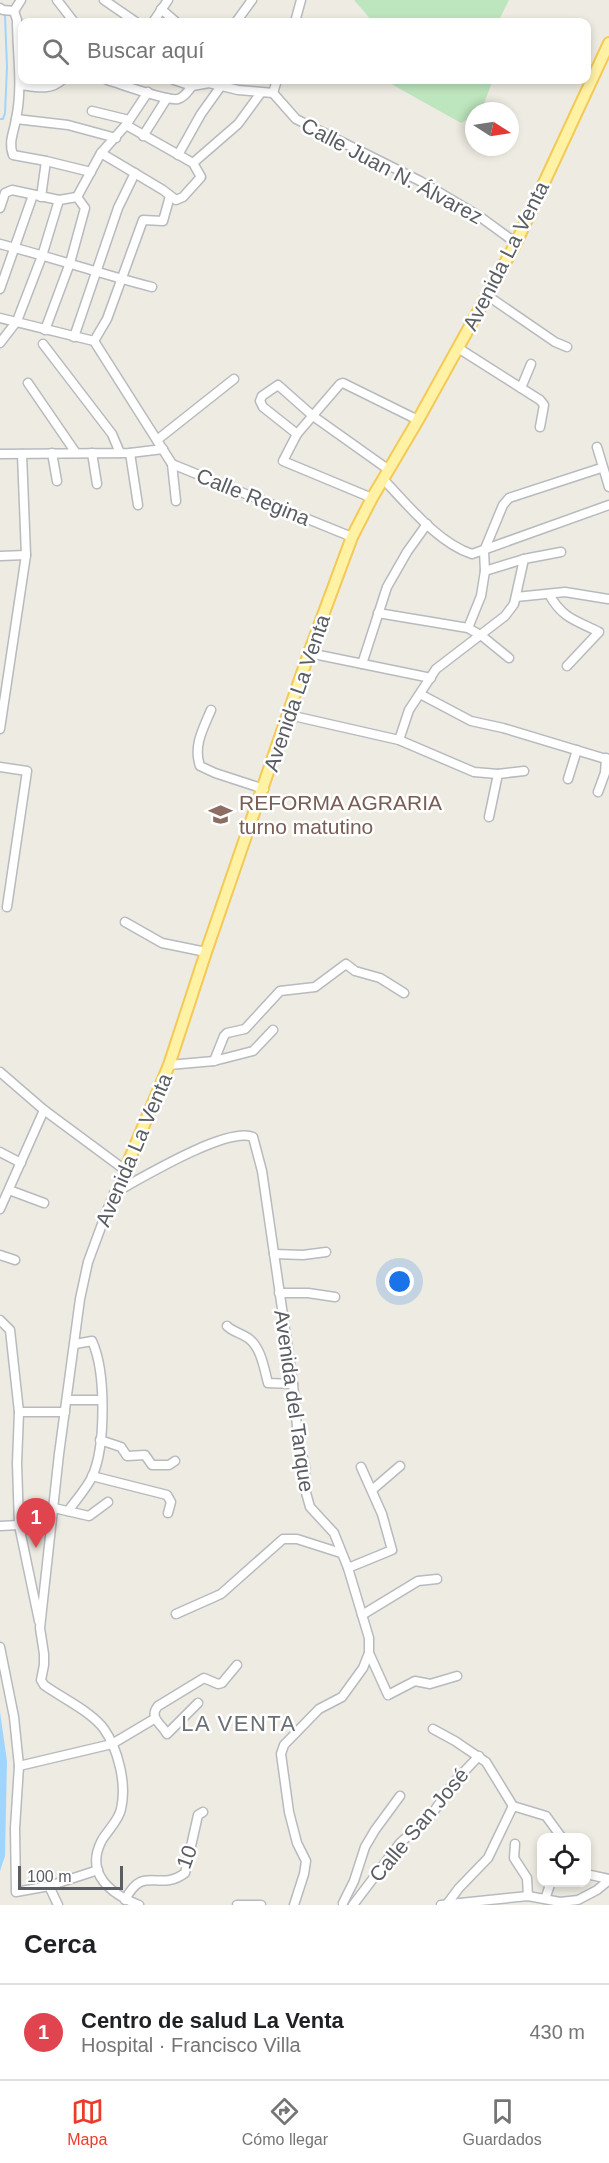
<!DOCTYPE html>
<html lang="es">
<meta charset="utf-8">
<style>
body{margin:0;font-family:Arial,sans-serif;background:#f6f6f6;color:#202124}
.controls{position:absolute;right:18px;bottom:18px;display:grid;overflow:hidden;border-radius:12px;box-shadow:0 3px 9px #0003}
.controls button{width:54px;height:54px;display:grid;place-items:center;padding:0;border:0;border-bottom:2px solid #e0e0e0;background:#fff;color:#202124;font:30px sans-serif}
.compass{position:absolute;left:465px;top:102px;width:54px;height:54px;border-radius:50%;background:#fff;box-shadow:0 3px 9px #0003;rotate:102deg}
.scale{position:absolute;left:18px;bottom:15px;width:105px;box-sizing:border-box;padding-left:6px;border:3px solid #5a5e63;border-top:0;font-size:16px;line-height:21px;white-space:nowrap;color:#5a5e63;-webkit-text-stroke:4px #fff;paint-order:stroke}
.you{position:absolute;left:400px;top:1282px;width:21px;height:21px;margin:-15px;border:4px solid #fff;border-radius:50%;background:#1a73e8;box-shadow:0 0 0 9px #1a73e833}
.badge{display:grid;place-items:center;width:39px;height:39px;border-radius:50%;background:#ec3b2a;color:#fff;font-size:20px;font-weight:700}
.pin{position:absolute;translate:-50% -50px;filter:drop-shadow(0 2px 3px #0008)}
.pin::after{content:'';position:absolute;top:32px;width:21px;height:18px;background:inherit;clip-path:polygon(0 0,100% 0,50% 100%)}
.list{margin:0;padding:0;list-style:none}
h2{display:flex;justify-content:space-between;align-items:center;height:78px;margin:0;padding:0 24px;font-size:26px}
h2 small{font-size:20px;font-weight:400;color:#757577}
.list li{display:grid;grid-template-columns:39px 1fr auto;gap:18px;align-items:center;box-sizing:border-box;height:96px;padding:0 24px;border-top:2px solid #e0e0e0}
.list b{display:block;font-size:22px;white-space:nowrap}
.list p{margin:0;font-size:20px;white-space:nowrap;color:#757577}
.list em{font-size:20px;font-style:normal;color:#757577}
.icon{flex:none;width:33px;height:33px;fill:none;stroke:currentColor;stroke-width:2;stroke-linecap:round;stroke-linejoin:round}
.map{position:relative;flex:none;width:609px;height:1905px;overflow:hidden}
.search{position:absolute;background:#fff;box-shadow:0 3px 9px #0003;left:18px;right:18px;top:18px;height:66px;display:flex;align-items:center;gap:15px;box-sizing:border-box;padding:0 21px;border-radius:12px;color:#757577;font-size:22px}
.sheet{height:174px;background:#fff}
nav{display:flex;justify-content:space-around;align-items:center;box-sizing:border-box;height:84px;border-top:2px solid #e0e0e0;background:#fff;font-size:16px;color:#757577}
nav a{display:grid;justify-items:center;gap:3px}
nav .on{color:#ec3b2a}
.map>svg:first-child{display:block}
.green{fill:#bee6be}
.water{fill:#a0d5ff}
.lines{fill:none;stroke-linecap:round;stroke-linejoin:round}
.stream{stroke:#a0d5ff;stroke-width:2}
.minor-casing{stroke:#b7babf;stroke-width:11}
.major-casing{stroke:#f4c955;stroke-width:14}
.minor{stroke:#fff;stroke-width:8}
.major{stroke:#fff2a5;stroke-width:10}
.labels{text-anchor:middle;stroke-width:5;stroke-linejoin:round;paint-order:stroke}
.street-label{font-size:21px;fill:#5a5e63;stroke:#fff}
.education-label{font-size:21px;fill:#785e54;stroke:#fff;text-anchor:start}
.neighbourhood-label{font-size:22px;letter-spacing:1.5px;fill:#6b7075;stroke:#fff}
</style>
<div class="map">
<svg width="609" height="1905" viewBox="0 0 609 1905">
<rect width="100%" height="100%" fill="#eeebe2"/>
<g class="green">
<polygon points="354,0 509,0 498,22 373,22"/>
<polygon points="384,80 493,80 481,111 474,111 474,115 461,123"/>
</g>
<polygon class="water" points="0,1712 7,1761 5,1856 0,1871"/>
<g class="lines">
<polyline class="stream" points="0,119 3,119 5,113 7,67 5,16 3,12"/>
<defs>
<g id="minor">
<polyline points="57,0 74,22"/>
<polyline points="104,0 136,22"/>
<polyline points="0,8 3,10 14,11"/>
<polyline points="161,9 176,22"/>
<path d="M 14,11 L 17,20 C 17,53 23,86 16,119 C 14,132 8,142 13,155 L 46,161 L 91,172"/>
<polyline points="14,11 21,0"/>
<polyline points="153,22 168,0"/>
<polyline points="236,22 252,0"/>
<polyline points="295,22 301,0"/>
<path d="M 107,80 C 121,84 166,101 178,99 C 185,97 188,91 192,86"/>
<polyline points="174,80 192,86 209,83 238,90 273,93"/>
<path d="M 20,85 C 36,87 50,91 62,80"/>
<polyline points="273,93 296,119 420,181 479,216 516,243"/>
<polyline points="273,93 277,80"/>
<polyline points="92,111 129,120"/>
<polyline points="16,119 68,125 116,138"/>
<polyline points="143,136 167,98"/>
<polyline points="101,153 163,190 176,200 183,197 201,177 193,163 126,125"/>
<polyline points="178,155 201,114 221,86"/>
<polyline points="193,163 238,124 260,94"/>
<polyline points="41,197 46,161"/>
<polyline points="77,197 101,153 126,125 148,92"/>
<polyline points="0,208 5,193 12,190 59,200 77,197"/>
<path d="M 0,244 C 51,257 101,274 152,287"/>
<polyline points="0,289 33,195"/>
<polyline points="488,296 555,342 567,347"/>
<polyline points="0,318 94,341 172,464 352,537"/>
<polyline points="45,330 70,263 85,208 77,197"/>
<polyline points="74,337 118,208 135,173"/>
<polyline points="94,341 107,319 143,220 163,221 170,196"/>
<polyline points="0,343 17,321 42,256 59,200"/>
<polyline points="43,344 112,434 120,453"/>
<polyline points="458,348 540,400 544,405 540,427"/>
<polyline points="28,383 76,453"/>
<polyline points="521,388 531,364"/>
<polyline points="297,434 263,407 260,401 262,396 278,385 313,416 389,470"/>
<polyline points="157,440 234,379"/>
<polyline points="597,447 609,487"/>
<polyline points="52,453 57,481"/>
<polyline points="92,453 97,484"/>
<polyline points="130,453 138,505"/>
<polyline points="0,454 130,453 163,449"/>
<polyline points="172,464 176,501"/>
<path d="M 383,479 C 408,505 438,543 472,554 L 609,505"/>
<polyline points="372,498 283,461 297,434 340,384 343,383 418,420"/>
<polyline points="0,556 26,555"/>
<polyline points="485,571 524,559 561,552"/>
<path d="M 549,594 C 562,618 575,620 599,632 L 567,666"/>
<polyline points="516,597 565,592 608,599"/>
<polyline points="378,613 468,628 482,636 509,658"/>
<polyline points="468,628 481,596 485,571 484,551 503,505 509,498 601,468"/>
<polyline points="309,653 431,678"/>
<polyline points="362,664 387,587 407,552 427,524"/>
<polyline points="420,694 471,721 503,728 609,760"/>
<path d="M 211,710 C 203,729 193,746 200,766 L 215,773 L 264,789"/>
<polyline points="289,715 399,740 474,772 498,774 524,771"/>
<polyline points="0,729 26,555 22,454"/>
<polyline points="399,740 409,710 436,669 505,616 514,604 524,559"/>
<polyline points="0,767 27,771 7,907"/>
<polyline points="568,779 577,750"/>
<polyline points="598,792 605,773 606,758"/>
<polyline points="489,817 498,774"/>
<polyline points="125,922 162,943 206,952"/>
<polyline points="214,1061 224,1036 227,1033 245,1029 280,991 315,987 346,964 355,971 380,978 404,993"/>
<polyline points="169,1065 214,1061 253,1051 273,1030"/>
<path d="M 0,1072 L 44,1110 L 125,1170 L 108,1208 L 88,1262 L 80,1299 L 59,1454 L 40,1628 L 44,1654 L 44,1665 L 41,1680 L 44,1685 C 62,1698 92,1712 104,1729 C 118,1749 127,1784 121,1809 C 119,1820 108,1830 102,1840 C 84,1874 111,1894 139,1905"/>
<polyline points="0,1152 21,1163"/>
<polyline points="9,1190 44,1203"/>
<path d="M 114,1193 C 140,1179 227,1126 253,1137 L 262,1171 L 293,1384 L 298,1437 L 305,1467 L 305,1489 L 310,1507 L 334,1533 L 348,1568 L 369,1638 L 369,1653 L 388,1695 L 415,1681 L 430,1684 L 457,1676"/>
<polyline points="0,1209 44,1110"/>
<polyline points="274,1254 303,1255 326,1252"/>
<polyline points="0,1255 15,1260"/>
<polyline points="279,1293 308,1293 335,1297"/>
<polyline points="0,1320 10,1330 11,1339 19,1412 17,1463 19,1525 39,1621"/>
<path d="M 227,1326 C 233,1332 241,1333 248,1338 C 261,1347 264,1368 268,1383 L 293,1384"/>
<polyline points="67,1400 102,1400"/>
<polyline points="19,1412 65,1412"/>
<polyline points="100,1440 121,1447 127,1456 145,1455 152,1465 169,1465 175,1461"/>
<polyline points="92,1476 167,1495 171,1502 168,1513"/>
<polyline points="372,1490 400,1466"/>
<polyline points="54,1508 89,1516 108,1502"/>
<path d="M 68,1511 C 76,1500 86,1489 92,1477 C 106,1446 106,1371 92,1341 L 75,1344"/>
<polyline points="0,1526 19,1525"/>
<polyline points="348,1568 392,1550 382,1514 361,1467"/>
<polyline points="176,1614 221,1594 283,1539 297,1539 341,1553"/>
<polyline points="362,1615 418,1581 437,1579"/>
<polyline points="0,1647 14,1717 19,1766 15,1828 16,1892 49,1886 98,1870"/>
<path d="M 198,1703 L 167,1734 C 162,1724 148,1718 158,1706 L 204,1678 L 218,1684 L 222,1683 L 237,1665"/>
<polyline points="433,1729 455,1741 486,1762 513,1806 546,1816 562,1838"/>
<polyline points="19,1766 112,1744 154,1719"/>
<polyline points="515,1844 514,1858 527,1878 528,1896"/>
<polyline points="586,1874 609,1879"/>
<polyline points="49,1886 58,1905"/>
<polyline points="545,1899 551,1882"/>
<path d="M 125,1900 C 144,1863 158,1893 185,1873 L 198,1815 L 203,1812"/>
<polyline points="343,1903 354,1881 365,1847 375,1830 400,1796"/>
<polyline points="447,1904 459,1888 488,1858 513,1806"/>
<polyline points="237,1905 261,1905"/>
<polyline points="294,1905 304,1874 306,1861 297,1843 289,1812 281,1754 284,1745 319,1709 342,1697 363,1668 369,1653"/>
<polyline points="353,1905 400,1843 430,1817 454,1782 479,1756"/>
<polyline points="441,1905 528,1896 560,1902 578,1900 597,1890 609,1880"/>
</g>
<polyline id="major" points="125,1170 169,1065 206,952 309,653 352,537 372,498 418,420 516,243 609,43"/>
</defs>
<use href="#minor" class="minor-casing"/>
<use href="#major" class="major-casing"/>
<use href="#minor" class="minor"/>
<use href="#major" class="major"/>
</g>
<defs>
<symbol id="school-bare" viewBox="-9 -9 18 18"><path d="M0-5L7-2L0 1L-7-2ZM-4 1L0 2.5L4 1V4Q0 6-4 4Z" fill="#8d6e63" stroke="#fff" stroke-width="2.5" paint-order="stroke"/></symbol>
</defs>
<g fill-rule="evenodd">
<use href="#school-bare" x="204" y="798" width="33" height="33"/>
</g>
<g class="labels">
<g class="street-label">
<text transform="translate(392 171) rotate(28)" y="7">Calle Juan N. Álvarez</text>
<text transform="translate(506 256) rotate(-63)" y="7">Avenida La Venta</text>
<text transform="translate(253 497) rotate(22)" y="7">Calle Regina</text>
<text transform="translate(297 693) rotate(-71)" y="7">Avenida La Venta</text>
<text transform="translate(134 1150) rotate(-67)" y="7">Avenida La Venta</text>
<text transform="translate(294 1401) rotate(82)" y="7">Avenida del Tanque</text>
<text transform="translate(419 1825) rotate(-50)" y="7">Calle San José</text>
<text transform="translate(187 1857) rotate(-70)" y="7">10</text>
</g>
<g class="education-label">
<text x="239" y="810">REFORMA AGRARIA<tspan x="239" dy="24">turno matutino</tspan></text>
</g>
<g class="neighbourhood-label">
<text x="239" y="1731">LA VENTA</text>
</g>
</g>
</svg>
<div class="controls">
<button><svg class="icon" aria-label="locate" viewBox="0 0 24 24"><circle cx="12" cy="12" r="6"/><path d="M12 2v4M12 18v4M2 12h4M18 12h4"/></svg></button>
</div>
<svg class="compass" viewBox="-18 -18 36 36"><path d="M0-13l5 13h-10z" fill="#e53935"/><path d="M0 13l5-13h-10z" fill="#757577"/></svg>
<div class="scale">100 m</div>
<div class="you"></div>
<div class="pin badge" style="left:36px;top:1548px;background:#e0444e">1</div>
<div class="search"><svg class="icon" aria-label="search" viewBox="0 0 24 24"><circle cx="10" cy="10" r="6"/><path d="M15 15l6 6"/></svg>Buscar aquí</div>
</div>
<section class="sheet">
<h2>Cerca<small></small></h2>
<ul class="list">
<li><span class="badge" style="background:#e0444e">1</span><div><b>Centro de salud La Venta</b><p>Hospital · Francisco Villa</p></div><em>430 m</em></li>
</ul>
</section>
<nav>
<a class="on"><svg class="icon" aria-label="map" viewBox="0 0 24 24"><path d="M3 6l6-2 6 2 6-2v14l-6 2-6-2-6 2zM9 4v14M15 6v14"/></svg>Mapa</a>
<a><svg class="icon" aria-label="directions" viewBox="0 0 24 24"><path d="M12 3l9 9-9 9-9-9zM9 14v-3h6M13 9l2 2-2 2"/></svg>Cómo llegar</a>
<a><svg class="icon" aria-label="saved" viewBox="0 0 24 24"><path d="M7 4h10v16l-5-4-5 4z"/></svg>Guardados</a>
</nav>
